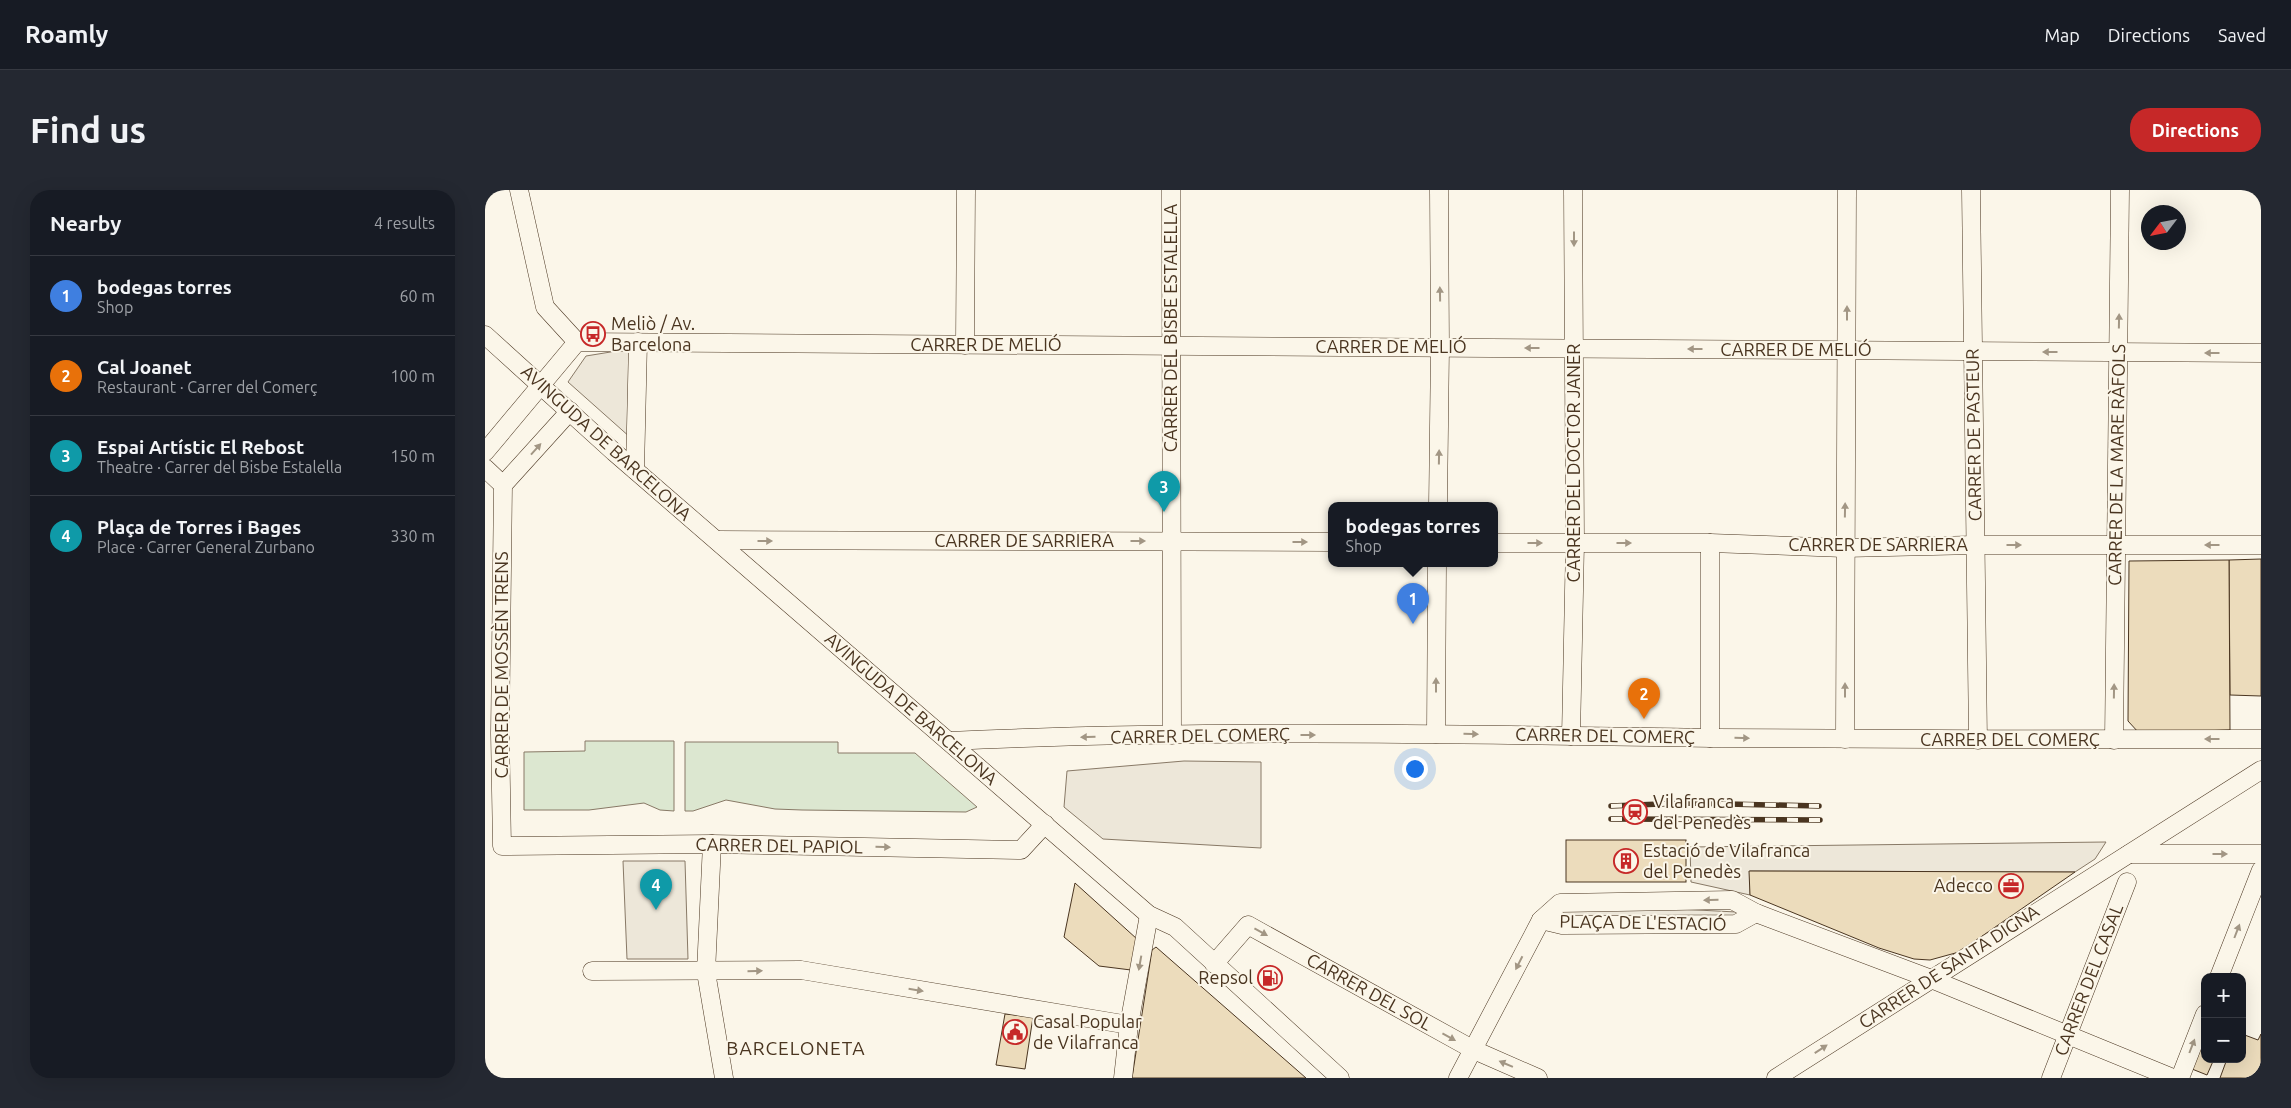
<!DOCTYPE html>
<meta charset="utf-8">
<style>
body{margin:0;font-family:Ubuntu,sans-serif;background:#242831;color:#f1f3f6}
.controls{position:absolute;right:15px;bottom:15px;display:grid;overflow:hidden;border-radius:10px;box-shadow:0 5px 20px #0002}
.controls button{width:45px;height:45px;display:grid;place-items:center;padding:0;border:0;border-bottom:1px solid #363941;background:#171b24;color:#f1f3f6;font:25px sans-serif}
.compass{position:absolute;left:1656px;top:15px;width:45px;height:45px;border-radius:50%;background:#171b24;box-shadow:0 5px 20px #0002;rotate:238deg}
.you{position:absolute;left:929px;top:578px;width:18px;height:18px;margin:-12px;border:4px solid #fff;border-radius:50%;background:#1a73e8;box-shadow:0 0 0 8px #1a73e833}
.badge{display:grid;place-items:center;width:32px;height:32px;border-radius:50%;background:#c62828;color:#fff;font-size:16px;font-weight:700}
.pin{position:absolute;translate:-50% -41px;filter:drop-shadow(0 1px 2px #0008)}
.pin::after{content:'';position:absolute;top:26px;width:18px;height:15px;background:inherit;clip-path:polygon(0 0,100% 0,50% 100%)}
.popup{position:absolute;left:843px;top:312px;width:170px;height:65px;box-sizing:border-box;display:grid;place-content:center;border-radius:10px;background:#171b24;filter:drop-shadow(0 1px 4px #0005);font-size:16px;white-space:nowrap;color:#9ea1a6}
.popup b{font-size:19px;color:#f1f3f6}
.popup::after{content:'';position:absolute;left:50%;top:100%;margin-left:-10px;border:10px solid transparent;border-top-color:#171b24}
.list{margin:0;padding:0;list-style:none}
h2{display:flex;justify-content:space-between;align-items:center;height:65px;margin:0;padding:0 20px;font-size:21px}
h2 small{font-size:16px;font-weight:400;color:#9ea1a6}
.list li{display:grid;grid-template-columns:32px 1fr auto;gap:15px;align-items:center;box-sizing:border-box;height:80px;padding:0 20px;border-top:1px solid #363941}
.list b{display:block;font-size:19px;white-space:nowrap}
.list p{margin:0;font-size:16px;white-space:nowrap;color:#9ea1a6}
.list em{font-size:16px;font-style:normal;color:#9ea1a6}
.map{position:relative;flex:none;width:1776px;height:888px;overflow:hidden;border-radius:20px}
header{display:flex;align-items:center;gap:30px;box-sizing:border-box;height:70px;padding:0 25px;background:#171b24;border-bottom:1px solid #363941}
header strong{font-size:24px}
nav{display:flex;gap:28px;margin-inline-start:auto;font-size:18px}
.intro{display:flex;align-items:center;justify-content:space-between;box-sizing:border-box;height:120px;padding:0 30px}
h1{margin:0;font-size:35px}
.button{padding:12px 22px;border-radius:20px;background:#c62828;color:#fff;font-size:18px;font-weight:700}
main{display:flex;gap:30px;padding:0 30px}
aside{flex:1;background:#171b24;border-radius:20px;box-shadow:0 5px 20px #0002}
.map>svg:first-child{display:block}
.green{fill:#dce7d0;stroke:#887966}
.parking{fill:#ede7d9;stroke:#887966}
.building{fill:#ecdcbc;stroke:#4a3520}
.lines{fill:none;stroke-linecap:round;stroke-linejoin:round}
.minor-casing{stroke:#4a3520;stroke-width:19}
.minor{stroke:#fbf6e9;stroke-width:18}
.rail-casing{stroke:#4a3520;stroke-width:5.5}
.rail{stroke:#fbf6e9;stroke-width:4;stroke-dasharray:11;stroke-linecap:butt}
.oneway{fill:#a29684}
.labels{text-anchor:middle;stroke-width:4;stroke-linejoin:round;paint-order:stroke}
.poi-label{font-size:18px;fill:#4a3520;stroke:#fbf6e9;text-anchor:start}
.street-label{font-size:18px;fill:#4a3520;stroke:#fbf6e9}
.neighbourhood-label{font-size:19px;letter-spacing:1px;fill:#4a3520;stroke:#fbf6e9}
</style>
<header>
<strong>Roamly</strong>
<nav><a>Map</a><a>Directions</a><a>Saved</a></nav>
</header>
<div class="intro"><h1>Find us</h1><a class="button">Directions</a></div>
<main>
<aside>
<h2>Nearby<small>4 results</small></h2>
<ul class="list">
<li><span class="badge" style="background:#3f7fe0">1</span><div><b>bodegas torres</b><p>Shop</p></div><em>60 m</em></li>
<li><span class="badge" style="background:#e8710a">2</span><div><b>Cal Joanet</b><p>Restaurant · Carrer del Comerç</p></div><em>100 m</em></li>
<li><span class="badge" style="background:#0f9aa8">3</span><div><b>Espai Artístic El Rebost</b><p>Theatre · Carrer del Bisbe Estalella</p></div><em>150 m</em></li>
<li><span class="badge" style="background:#0f9aa8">4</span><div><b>Plaça de Torres i Bages</b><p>Place · Carrer General Zurbano</p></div><em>330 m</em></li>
</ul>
</aside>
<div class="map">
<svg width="1776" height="888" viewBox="0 0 1776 888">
<rect width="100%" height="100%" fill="#fbf6e9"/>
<g class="green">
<polygon points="100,551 189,551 189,621 175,620 159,613 104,620 39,620 39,562 100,561"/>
<polygon points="200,552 353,552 353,563 430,563 492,617 481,622 317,620 290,619 241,610 208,621 200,621"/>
</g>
<g class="parking">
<polygon points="150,158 146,248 83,192 101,166"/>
<polygon points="699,571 776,572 776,658 618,649 579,617 582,581"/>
<polygon points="1621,652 1610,669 1590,682 1265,681 1265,705 1206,692 1205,657"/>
<polygon points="138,671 200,671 203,769 142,769"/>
<polygon points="1075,713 1271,723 1251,734 1056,730"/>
</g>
<g class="building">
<polygon points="1776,369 1776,506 1745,505 1744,370"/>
<polygon points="1744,370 1745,540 1654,543 1643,531 1644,371"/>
<rect x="1081" y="650" width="120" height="42"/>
<polygon points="1264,681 1590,682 1474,762 1445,770 1429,769 1394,758 1265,705"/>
<polygon points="590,693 652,749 646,780 614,776 579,747"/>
<polygon points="671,757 821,888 647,888 667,760"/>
<polygon points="520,824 548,827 540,879 511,875"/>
<polygon points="1757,844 1773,850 1776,844 1776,888 1735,888 1742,869 1757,869"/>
<polygon points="1720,846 1720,869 1729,869 1722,885 1707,879"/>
</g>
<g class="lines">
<defs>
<g id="minor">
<polyline points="34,0 60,117 92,152"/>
<polyline points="686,0 687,545"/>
<polyline points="1486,0 1493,550"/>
<polyline points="0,145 129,262 664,725 690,737 855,888"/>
<polyline points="480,155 481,0"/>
<polyline points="85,221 18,295 15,543 17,656 227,654 536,660 560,634"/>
<polyline points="0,262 92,152 1776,163"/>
<polyline points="0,278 18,295"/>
<polyline points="150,280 153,152"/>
<polyline points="953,315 955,158 954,0"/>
<polyline points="232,350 847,352"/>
<polyline points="1009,353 1225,353 1359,358 1491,355 1776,355"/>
<polyline points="951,544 952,373"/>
<polyline points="1086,546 1090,353 1088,0"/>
<polyline points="1225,548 1225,353"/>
<polyline points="1360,549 1362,0"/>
<polyline points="1629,550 1635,0"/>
<path d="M 464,551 C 719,539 974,544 1229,548 C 1411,550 1594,549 1776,549"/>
<polyline points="227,654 221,782 239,888"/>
<polyline points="1644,664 1776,664"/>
<polyline points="1056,730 1077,735 1251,734 1271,723"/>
<polyline points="729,774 763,735 989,860 1053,888"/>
<polyline points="107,781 316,780 644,835"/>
<polyline points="1734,787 1776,680"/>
<polyline points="638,888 644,835 664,725"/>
<polyline points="973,888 1056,730 1075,713 1247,710 1271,723 1446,789 1688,888"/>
<polyline points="1291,888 1776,580"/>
<polyline points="1566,888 1642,692"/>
<polyline points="1695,888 1720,824"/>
</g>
</defs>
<use href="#minor" class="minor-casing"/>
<use href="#minor" class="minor"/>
<defs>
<g id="rail">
<polyline points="1126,616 1200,613 1334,616"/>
<polyline points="1126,629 1335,630"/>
</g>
</defs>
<use href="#rail" class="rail-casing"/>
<use href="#rail" class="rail"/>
</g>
<defs><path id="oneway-solid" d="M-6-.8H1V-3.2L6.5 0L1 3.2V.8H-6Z" transform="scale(1.25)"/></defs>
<g class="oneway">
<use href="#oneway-solid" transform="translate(1089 49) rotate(90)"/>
<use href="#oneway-solid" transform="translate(955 104) rotate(-91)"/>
<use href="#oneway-solid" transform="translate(1362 123) rotate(-90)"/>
<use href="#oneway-solid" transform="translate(1634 131) rotate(-89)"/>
<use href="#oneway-solid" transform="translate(1047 158) rotate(-180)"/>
<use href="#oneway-solid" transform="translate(1210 159) rotate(-180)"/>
<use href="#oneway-solid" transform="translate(1565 162) rotate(-180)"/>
<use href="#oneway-solid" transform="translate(1727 163) rotate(-180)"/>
<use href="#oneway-solid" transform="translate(51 259) rotate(-48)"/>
<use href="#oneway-solid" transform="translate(954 267) rotate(-89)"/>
<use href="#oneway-solid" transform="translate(1360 320) rotate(-89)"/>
<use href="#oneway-solid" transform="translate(280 351)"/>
<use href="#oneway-solid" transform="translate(653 351)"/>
<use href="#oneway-solid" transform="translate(815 352)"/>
<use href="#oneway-solid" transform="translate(1050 353)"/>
<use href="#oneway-solid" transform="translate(1139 353)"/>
<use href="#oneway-solid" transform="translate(1529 355)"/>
<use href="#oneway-solid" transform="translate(1727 355) rotate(-180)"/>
<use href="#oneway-solid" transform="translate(951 495) rotate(-90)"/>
<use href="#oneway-solid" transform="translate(1360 500) rotate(-90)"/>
<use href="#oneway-solid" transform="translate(1629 501) rotate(-89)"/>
<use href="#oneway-solid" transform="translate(986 544) rotate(1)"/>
<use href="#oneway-solid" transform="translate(823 545)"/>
<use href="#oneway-solid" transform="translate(603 547) rotate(179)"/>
<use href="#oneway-solid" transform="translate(1257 548) rotate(1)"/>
<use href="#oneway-solid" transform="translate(1727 549) rotate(180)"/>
<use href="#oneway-solid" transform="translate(398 657) rotate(1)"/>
<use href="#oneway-solid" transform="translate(1735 664)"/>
<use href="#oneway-solid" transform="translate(1226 710) rotate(179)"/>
<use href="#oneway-solid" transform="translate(1752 741) rotate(-69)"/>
<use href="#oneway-solid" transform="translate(776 742) rotate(29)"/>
<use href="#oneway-solid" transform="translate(655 773) rotate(100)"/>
<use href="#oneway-solid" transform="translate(1034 773) rotate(117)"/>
<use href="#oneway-solid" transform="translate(270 781) rotate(-1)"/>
<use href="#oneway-solid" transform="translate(431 800) rotate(9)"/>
<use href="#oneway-solid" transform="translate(964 847) rotate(29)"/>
<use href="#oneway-solid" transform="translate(1707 856) rotate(-69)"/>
<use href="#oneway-solid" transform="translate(1336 859) rotate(-33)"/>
<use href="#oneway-solid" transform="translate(1021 874) rotate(-157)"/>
</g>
<defs>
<symbol id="bus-ring" viewBox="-11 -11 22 22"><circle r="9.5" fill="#fbf6e9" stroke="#c62828" stroke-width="1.5"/><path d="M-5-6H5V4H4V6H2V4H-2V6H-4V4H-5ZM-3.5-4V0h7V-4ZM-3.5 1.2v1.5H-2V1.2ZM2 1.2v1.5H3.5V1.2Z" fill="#c62828"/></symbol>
<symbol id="station-ring" viewBox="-11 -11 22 22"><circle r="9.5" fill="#fbf6e9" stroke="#c62828" stroke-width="1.5"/><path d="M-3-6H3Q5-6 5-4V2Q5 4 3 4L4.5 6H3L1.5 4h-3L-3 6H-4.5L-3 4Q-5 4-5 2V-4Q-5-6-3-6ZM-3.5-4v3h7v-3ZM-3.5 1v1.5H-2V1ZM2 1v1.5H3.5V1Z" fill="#c62828"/></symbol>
<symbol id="building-ring" viewBox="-11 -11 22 22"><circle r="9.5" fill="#fbf6e9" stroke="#c62828" stroke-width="1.5"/><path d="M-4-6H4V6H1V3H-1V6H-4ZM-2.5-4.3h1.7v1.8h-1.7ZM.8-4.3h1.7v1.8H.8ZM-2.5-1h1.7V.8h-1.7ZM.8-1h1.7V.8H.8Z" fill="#c62828"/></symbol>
<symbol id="office-ring" viewBox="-11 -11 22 22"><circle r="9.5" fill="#fbf6e9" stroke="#c62828" stroke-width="1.5"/><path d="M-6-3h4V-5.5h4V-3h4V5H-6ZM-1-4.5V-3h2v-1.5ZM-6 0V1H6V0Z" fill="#c62828"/></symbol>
<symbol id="fuel-ring" viewBox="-11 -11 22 22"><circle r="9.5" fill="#fbf6e9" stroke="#c62828" stroke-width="1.5"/><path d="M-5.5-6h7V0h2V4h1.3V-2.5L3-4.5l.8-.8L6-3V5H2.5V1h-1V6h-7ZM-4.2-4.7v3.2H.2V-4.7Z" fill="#c62828"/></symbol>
<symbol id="civic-ring" viewBox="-11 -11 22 22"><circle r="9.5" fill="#fbf6e9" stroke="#c62828" stroke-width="1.5"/><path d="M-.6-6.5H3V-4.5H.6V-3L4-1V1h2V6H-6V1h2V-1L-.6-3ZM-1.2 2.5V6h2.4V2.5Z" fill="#c62828"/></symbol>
</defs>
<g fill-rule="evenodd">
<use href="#bus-ring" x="94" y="130" width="28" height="28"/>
<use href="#station-ring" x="1136" y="608" width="28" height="28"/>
<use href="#building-ring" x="1127" y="657" width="28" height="28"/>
<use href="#office-ring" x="1512" y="682" width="28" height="28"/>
<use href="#fuel-ring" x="771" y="774" width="28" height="28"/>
<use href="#civic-ring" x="516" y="828" width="28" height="28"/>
</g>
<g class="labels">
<g class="poi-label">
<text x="126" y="140">Meliò / Av.<tspan x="126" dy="21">Barcelona</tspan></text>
<text x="1168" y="618">Vilafranca<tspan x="1168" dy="21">del Penedès</tspan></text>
<text x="1158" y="667">Estació de Vilafranca<tspan x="1158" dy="21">del Penedès</tspan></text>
<text x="1508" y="702" text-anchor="end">Adecco</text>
<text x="768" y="794" text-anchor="end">Repsol</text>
<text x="548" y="838">Casal Popular<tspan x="548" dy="21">de Vilafranca</tspan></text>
</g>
<g class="street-label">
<text transform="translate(686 138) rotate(-90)" y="6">CARRER DEL BISBE ESTALELLA</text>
<text x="501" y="161">CARRER DE MELIÓ</text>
<text x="906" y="163">CARRER DE MELIÓ</text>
<text x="1311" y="166">CARRER DE MELIÓ</text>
<text transform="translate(1489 245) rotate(-91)" y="6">CARRER DE PASTEUR</text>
<text transform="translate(121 253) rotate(42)" y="6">AVINGUDA DE BARCELONA</text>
<text transform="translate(1089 273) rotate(-90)" y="6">CARRER DEL DOCTOR JANER</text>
<text transform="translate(1632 275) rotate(-89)" y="6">CARRER DE LA MARE RÀFOLS</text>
<text x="539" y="357">CARRER DE SARRIERA</text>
<text x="1393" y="361">CARRER DE SARRIERA</text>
<text transform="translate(17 475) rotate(-90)" y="6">CARRER DE MOSSÈN TRENS</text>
<text transform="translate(426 519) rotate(41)" y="6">AVINGUDA DE BARCELONA</text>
<text transform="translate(715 546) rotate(-1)" y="6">CARRER DEL COMERÇ</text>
<text transform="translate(1120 546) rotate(1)" y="6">CARRER DEL COMERÇ</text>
<text x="1525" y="556">CARRER DEL COMERÇ</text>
<text transform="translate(294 656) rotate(1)" y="6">CARRER DEL PAPIOL</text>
<text transform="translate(1158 733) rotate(1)" y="6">PLAÇA DE L'ESTACIÓ</text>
<text transform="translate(1464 777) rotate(-33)" y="6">CARRER DE SANTA DIGNA</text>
<text transform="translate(1604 790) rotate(-69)" y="6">CARRER DEL CASAL</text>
<text transform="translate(884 802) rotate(29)" y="6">CARRER DEL SOL</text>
</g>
<g class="neighbourhood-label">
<text x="311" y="865">BARCELONETA</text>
</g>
</g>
</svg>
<div class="controls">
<button>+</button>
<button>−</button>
</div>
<svg class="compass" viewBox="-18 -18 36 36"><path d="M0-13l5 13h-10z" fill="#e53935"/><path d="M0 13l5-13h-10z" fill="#9ea1a6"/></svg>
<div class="you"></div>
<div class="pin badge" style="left:928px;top:434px;background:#3f7fe0">1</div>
<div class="popup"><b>bodegas torres</b>Shop</div>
<div class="pin badge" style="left:1159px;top:529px;background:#e8710a">2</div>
<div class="pin badge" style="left:679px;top:322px;background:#0f9aa8">3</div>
<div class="pin badge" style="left:171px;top:720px;background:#0f9aa8">4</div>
</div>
</main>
